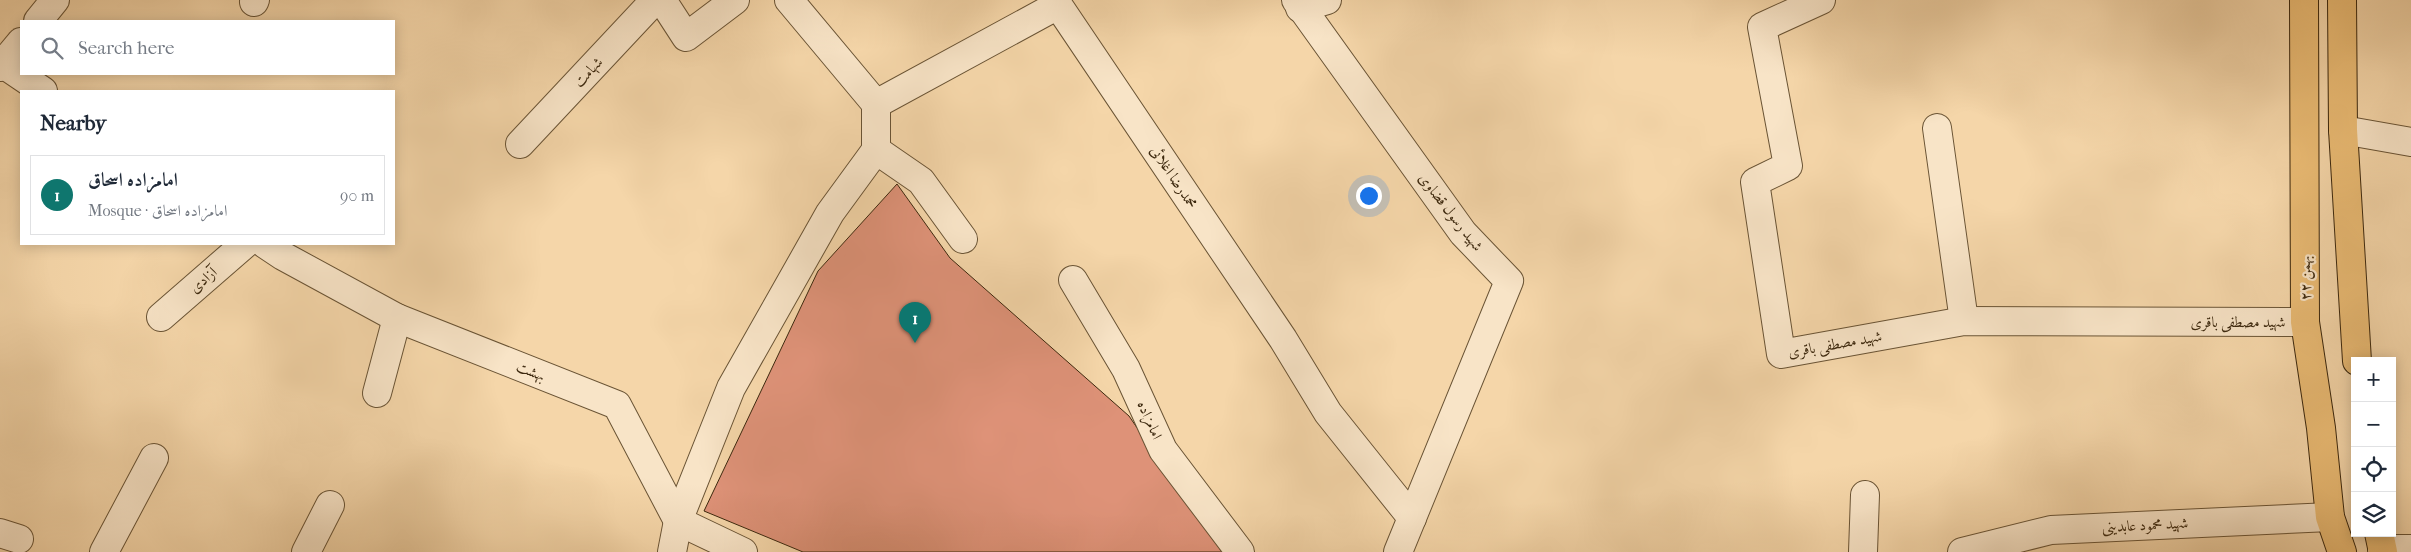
<!DOCTYPE html>
<meta charset="utf-8">
<style>
body{margin:0;font-family:"IM FELL French Canon",Amiri,serif;background:#f2f2f3;color:#1f2937}
.controls{position:absolute;right:15px;bottom:15px;display:grid;overflow:hidden;border-radius:0px;box-shadow:0 2px 12px #0003}
.controls button{width:45px;height:45px;display:grid;place-items:center;padding:0;border:0;border-bottom:1px solid #e0e1e3;background:#fff;color:#1f2937;font:25px sans-serif}
.you{position:absolute;left:1368px;top:195px;width:18px;height:18px;margin:-12px;border:4px solid #fff;border-radius:50%;background:#1a73e8;box-shadow:0 0 0 8px #1a73e833}
.badge{display:grid;place-items:center;width:32px;height:32px;border-radius:50%;background:#0f766e;color:#fff;font-size:16px;font-weight:700}
.pin{position:absolute;translate:-50% -41px;filter:drop-shadow(0 1px 2px #0008)}
.pin::after{content:'';position:absolute;top:26px;width:18px;height:15px;background:inherit;clip-path:polygon(0 0,100% 0,50% 100%)}
.list{margin:0;padding:0;list-style:none}
h2{display:flex;justify-content:space-between;align-items:center;height:65px;margin:0;padding:0 20px;font-size:21px}
h2 small{font-size:16px;font-weight:400;color:#747a83}
.list li{display:grid;grid-template-columns:32px 1fr auto;gap:15px;align-items:center;box-sizing:border-box;height:80px;margin:0 10px 10px;padding:0 10px;border:1px solid #e0e1e3;border-radius:0px}
.list b{display:block;font-size:19px;white-space:nowrap}
.list p{margin:0;font-size:16px;white-space:nowrap;color:#747a83}
.list em{font-size:16px;font-style:normal;color:#747a83}
.icon{flex:none;width:28px;height:28px;fill:none;stroke:currentColor;stroke-width:2;stroke-linecap:round;stroke-linejoin:round}
.map{position:relative;flex:none;width:2411px;height:552px;overflow:hidden}
.search{position:absolute;background:#fff;box-shadow:0 2px 12px #0003;left:20px;top:20px;width:375px;height:55px;display:flex;align-items:center;gap:12px;box-sizing:border-box;padding:0 18px;border-radius:0px;color:#747a83;font-size:19px}
.panel{position:absolute;background:#fff;box-shadow:0 2px 12px #0003;left:20px;top:90px;width:375px;height:155px;border-radius:0px}
.map>svg:first-child{display:block}
.building{fill:#de9278;stroke:#3c280e}
.lines{fill:none;stroke-linecap:round;stroke-linejoin:round}
.minor-casing{stroke:#6a5435;stroke-width:30}
.major-casing{stroke:#3c280e;stroke-width:30}
.minor{stroke:#f8e4c7;stroke-width:28}
.major{stroke:#eabb74;stroke-width:28}
.labels{text-anchor:middle;stroke-width:4.5;stroke-linejoin:round;paint-order:stroke}
.street-label{font-size:15px;fill:#3c280e;stroke:#f8e4c7}
</style>
<div class="map">
<svg width="2411" height="552" viewBox="0 0 2411 552">
<rect width="100%" height="100%" fill="#f5d6a9"/>
<filter id="stains"><feTurbulence type="fractalNoise" baseFrequency=".004" numOctaves="4"/><feColorMatrix values="0 0 0 0 .2 0 0 0 0 .09 0 0 0 0 .02 0 0 0 .5 -.17"/></filter>
<radialGradient id="worn" r=".72"><stop offset=".6" stop-color="#630" stop-opacity="0"/><stop offset="1" stop-color="#630" stop-opacity=".3"/></radialGradient>
<polygon class="building" points="897,184 950,258 1129,416 1222,552 803,552 704,511 818,271"/>
<g class="lines">
<defs>
<g id="minor">
<polyline points="662,0 686,37 735,0"/>
<polyline points="1296,0 1463,233 1509,281 1398,552"/>
<polyline points="1821,0 1762,27 1788,166 1755,182 1781,354 1964,321 2305,322"/>
<polyline points="254,2 255,0"/>
<polyline points="1300,8 1327,0"/>
<polyline points="38,21 55,0"/>
<polyline points="3,64 43,91"/>
<polyline points="0,67 21,42"/>
<polyline points="876,104 1058,5 1283,339 1328,413 1412,518"/>
<polyline points="1937,128 1964,321"/>
<polyline points="2343,130 2411,142"/>
<polyline points="520,144 655,0"/>
<polyline points="876,150 921,181 963,239"/>
<polyline points="265,244 283,256 397,318 617,405 678,521 743,552"/>
<polyline points="1073,280 1126,369 1163,450 1240,552"/>
<polyline points="161,317 245,244"/>
<polyline points="377,393 397,318"/>
<polyline points="0,533 19,539"/>
<polyline points="2382,549 2411,549"/>
<polyline points="104,552 154,458"/>
<polyline points="306,552 330,505"/>
<polyline points="672,552 678,521 731,388 830,213 876,150 876,104 789,0"/>
<polyline points="1863,552 1865,495"/>
<polyline points="1962,552 2051,530 2330,517"/>
</g>
<g id="major">
<polyline points="2304,0 2305,322 2321,428 2330,517 2342,552"/>
<polyline points="2342,0 2343,130 2357,361"/>
<polyline points="2379,533 2383,552"/>
</g>
</defs>
<use href="#minor" class="minor-casing"/>
<use href="#major" class="major-casing"/>
<use href="#minor" class="minor"/>
<use href="#major" class="major"/>
</g>
<g class="labels">
<g class="street-label">
<text transform="translate(588 72) rotate(-47)" y="5">شهامت</text>
<text transform="translate(1174 177) rotate(56)" y="5">محمدرضا اغلائی</text>
<text transform="translate(1451 212) rotate(52)" y="5">شهید رسول قضاوی</text>
<text transform="translate(2305 278) rotate(-90)" y="5">۲۲ بهمن</text>
<text transform="translate(203 280) rotate(-41)" y="5">آزادی</text>
<text x="2238" y="327">شهید مصطفی باقری</text>
<text transform="translate(1835 344) rotate(-10)" y="5">شهید مصطفی باقری</text>
<text transform="translate(531 371) rotate(22)" y="5">بهشت</text>
<text transform="translate(1150 420) rotate(66)" y="5">امامزاده</text>
<text transform="translate(2145 525) rotate(-3)" y="5">شهید محمود عابدینی</text>
</g>
</g>
<rect width="100%" height="100%" filter="url(#stains)"/>
<rect width="100%" height="100%" fill="url(#worn)"/>
</svg>
<div class="controls">
<button>+</button>
<button>−</button>
<button><svg class="icon" aria-label="locate" viewBox="0 0 24 24"><circle cx="12" cy="12" r="6"/><path d="M12 2v4M12 18v4M2 12h4M18 12h4"/></svg></button>
<button><svg class="icon" aria-label="layers" viewBox="0 0 24 24"><path d="M12 4l9 5-9 5-9-5zM3 14l9 5 9-5"/></svg></button>
</div>
<div class="you"></div>
<div class="pin badge" style="left:915px;top:343px">1</div>
<div class="search"><svg class="icon" aria-label="search" viewBox="0 0 24 24"><circle cx="10" cy="10" r="6"/><path d="M15 15l6 6"/></svg>Search here</div>
<section class="panel">
<h2>Nearby<small></small></h2>
<ul class="list">
<li><span class="badge">1</span><div><b>امامزاده اسحاق</b><p>Mosque · امامزاده اسحاق</p></div><em>90 m</em></li>
</ul>
</section>
</div>
